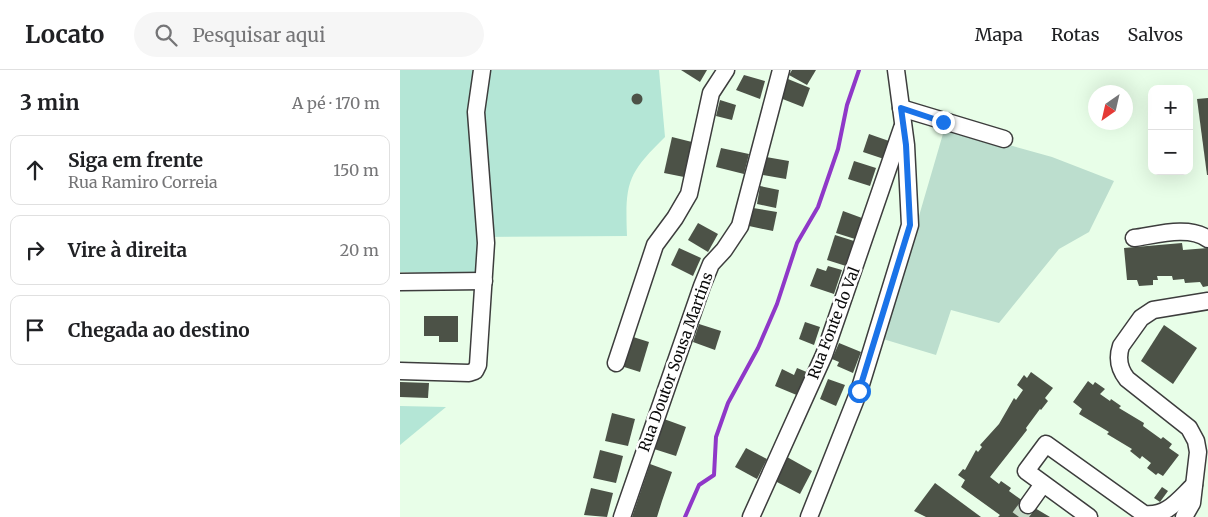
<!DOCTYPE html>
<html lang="pt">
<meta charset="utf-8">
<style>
body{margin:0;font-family:Merriweather,serif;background:#f6f6f6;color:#202124}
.controls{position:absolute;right:15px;top:15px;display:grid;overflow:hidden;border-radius:10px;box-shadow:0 5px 20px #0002}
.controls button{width:45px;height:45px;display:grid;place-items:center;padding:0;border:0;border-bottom:1px solid #e0e0e0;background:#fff;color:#202124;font:25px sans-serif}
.compass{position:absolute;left:688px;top:15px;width:45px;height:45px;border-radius:50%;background:#fff;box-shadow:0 5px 20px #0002;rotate:214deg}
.stop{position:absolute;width:15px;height:15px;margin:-11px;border:4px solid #1a73e8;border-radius:50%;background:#fff}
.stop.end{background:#1a73e8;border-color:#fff;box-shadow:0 1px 5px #0008}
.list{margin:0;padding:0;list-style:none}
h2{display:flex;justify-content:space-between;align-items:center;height:65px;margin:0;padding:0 20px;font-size:21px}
h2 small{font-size:16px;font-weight:400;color:#757577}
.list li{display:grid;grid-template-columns:32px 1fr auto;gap:15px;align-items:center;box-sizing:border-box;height:70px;margin:0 10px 10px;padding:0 10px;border:1px solid #e0e0e0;border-radius:10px}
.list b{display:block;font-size:19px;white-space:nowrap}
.list p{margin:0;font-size:16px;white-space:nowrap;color:#757577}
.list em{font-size:16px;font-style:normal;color:#757577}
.icon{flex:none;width:28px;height:28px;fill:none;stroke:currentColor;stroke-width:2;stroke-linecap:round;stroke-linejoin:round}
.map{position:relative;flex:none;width:808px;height:447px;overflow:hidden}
header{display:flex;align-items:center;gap:30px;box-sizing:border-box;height:70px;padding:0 25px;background:#fff;border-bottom:1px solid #e0e0e0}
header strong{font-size:24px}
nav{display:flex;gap:28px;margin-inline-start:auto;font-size:18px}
.search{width:350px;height:45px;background:#f6f6f6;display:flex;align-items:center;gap:12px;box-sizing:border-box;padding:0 18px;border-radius:28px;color:#757577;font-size:19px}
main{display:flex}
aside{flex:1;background:#fff}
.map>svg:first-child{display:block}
.green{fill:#b4e6d6}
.cemetery{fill:#bcdece}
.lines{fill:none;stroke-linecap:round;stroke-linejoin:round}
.stream{stroke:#8f38c8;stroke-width:4}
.building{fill:#4c5247}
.minor-tunnel{stroke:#c7d9c7;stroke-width:16;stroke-dasharray:16 8;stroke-linecap:butt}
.minor-casing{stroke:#3d3d3d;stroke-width:19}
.minor{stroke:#fff;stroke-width:16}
.route{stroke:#1a73e8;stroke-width:6}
.labels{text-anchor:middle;stroke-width:5;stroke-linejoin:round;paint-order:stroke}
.street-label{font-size:15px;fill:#0a0a0a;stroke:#fff}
</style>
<header>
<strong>Locato</strong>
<div class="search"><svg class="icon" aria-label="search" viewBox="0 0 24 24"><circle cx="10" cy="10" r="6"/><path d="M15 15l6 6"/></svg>Pesquisar aqui</div>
<nav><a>Mapa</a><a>Rotas</a><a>Salvos</a></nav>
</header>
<main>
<aside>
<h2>3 min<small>A pé · 170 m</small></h2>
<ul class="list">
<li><svg class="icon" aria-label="ahead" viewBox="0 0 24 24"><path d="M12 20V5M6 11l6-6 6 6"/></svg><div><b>Siga em frente</b><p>Rua Ramiro Correia</p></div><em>150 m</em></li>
<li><svg class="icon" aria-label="right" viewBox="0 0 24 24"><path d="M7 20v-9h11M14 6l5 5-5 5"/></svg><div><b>Vire à direita</b></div><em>20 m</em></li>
<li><svg class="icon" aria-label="arrive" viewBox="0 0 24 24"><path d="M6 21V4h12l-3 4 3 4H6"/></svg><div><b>Chegada ao destino</b></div></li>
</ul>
</aside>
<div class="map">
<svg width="808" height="447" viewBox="0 0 808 447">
<rect width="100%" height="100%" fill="#e8fee8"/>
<g class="green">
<path d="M 0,0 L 259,0 L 265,67 C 227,104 225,113 227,166 L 79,167 L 79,205 L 0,202 Z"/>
<polygon points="0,336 46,337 0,375"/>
</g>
<polygon class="cemetery" points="545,57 652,87 714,111 689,162 659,179 599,253 551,240 536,285 483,269"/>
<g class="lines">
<polyline class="stream" points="285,447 299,415 314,405 316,367 328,333 358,278 377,234 397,173 418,137 438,79 447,35 459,0"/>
</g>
<g class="building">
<polygon points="281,0 307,0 300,12"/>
<polygon points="392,0 416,0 407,15 389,5"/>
<polygon points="344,5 365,11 360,29 336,20"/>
<polygon points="388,9 410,18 403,37 380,28"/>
<circle cx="237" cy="29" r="5.5"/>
<polygon points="808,28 808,105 807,105 797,29"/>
<polygon points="320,30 336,35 332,50 316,46"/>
<polygon points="469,64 489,71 484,89 463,82"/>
<polygon points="272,67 292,72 284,107 264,103"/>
<polygon points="321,78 349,84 344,104 316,97"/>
<polygon points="366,87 389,91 386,109 363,105"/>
<polygon points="454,91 476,98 470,116 448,109"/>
<polygon points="360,116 379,120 376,138 357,134"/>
<polygon points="353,138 377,142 373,161 349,156"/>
<polygon points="443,141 462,148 455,169 436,163"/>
<polygon points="298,153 318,164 308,182 288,170"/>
<polygon points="435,165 454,171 446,196 427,190"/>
<polygon points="782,173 783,180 808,178 808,216 803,217 800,212 785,213 784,209 773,210 772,206 757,206 758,210 753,210 753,215 739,216 737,210 727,210 724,178"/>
<polygon points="279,178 301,188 293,206 271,195"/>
<polygon points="428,196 442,200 434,224 410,216 417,198 426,201"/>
<polygon points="24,246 58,246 58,272 39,272 39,266 24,266"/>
<polygon points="405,252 420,257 414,275 399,269"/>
<polygon points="299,254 321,261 315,280 293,272"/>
<polygon points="764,255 797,278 773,314 741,291"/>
<polygon points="230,266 249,272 240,302 221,296"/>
<polygon points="439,273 461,282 453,303 437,296 439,292 432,289"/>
<polygon points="397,298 409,303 399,326 375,316 382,299 394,305"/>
<polygon points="631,302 653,318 645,328 648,331 641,340 640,339 626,358 627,360 590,407 599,414 601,411 611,418 609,421 623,431 650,447 598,447 600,445 561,417 565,410 558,405 563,399 565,400 576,380 578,382 582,377 580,375 599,354 614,328 616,330 623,320 617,315 624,305 627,308"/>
<polygon points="428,309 445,315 436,336 420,329"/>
<polygon points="688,311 693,315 695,312 705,319 700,324 710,331 711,329 721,336 719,338 744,353 743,356 761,369 763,367 772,374 769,378 779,385 763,406 758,403 756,405 747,398 751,393 742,386 740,389 730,381 732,379 707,364 709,362 679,344 682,339 673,332"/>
<polygon points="0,312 29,313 28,328 0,327"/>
<polygon points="212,343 235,349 228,376 205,371"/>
<polygon points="264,349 286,357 276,386 254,379"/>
<polygon points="346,378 367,389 357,409 335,397"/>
<polygon points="200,380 223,386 216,413 193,408"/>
<polygon points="387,387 412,401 400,424 375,411"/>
<polygon points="250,394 272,402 262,431 257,447 232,447"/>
<polygon points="535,413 581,447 526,447 514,441"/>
<polygon points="762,417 768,421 760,432 754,428"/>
<polygon points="191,418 213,423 207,447 184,445"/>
</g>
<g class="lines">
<polyline class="minor-tunnel" points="619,447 628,435"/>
<defs>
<g id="minor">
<polyline points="501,38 604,69"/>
<path d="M 734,168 C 756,165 789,155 808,169"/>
<polyline points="0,212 84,211"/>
<polyline points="216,293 255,175 275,148 289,124 311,23 326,0"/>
<polyline points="0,301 69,303 75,301 78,295 86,173 76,42 82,0"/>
<polyline points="628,435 643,414"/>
<polyline points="222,447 302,216 311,194 324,180 340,156 381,0"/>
<polyline points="351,447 424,285 502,58"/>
<polyline points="409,447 459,321 510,155 506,75 496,0"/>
<path d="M 689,447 L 626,401 L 646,374 L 744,444 C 767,447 779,429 794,415"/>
<path d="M 784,447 L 792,433 L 798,382 L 796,371 L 789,358 L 727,309 C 719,299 717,288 721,276 L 741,248 L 753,240 L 808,231"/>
</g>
</defs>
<use href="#minor" class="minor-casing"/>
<use href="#minor" class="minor"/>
</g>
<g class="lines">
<polyline class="route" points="459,321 510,155 506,75 501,38 543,52"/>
</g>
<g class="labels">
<g class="street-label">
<text transform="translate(434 253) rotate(-69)" y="5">Rua Fonte do Val</text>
<text transform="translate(276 292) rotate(-70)" y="5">Rua Doutor Sousa Martins</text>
</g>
</g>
</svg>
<div class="controls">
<button>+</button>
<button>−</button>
</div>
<svg class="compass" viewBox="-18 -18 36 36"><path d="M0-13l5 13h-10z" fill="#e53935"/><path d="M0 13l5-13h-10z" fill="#757577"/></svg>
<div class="stop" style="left:459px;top:321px"></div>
<div class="stop end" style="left:543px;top:52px"></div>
</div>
</main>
